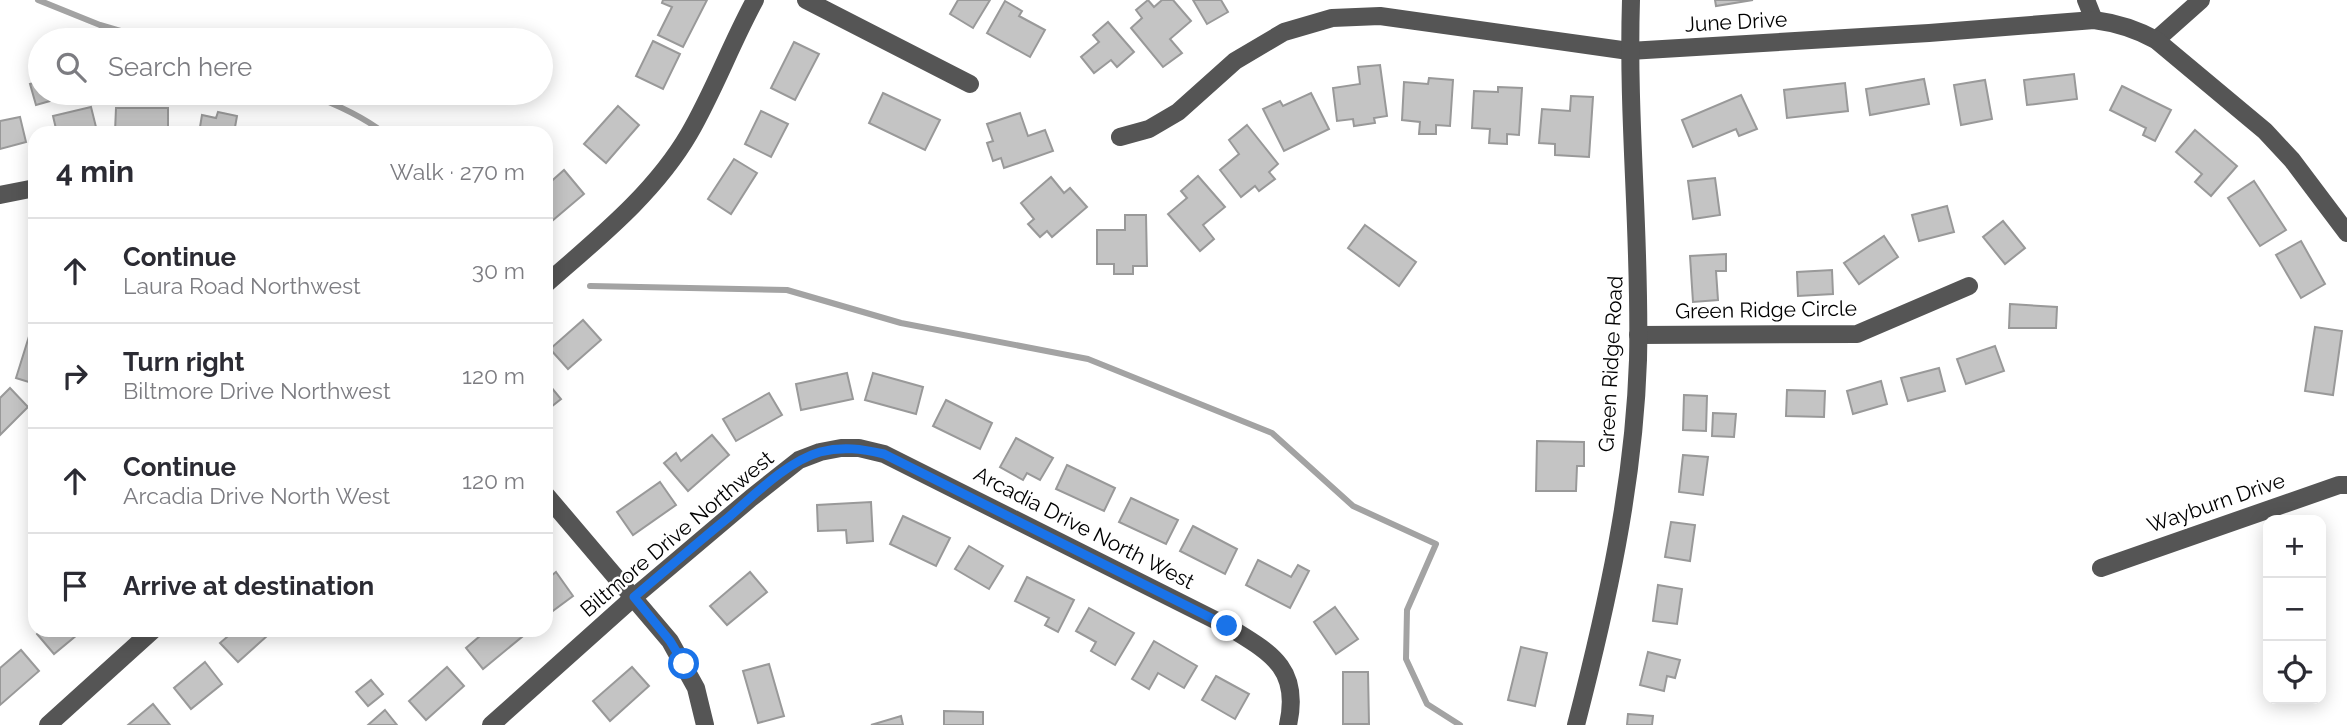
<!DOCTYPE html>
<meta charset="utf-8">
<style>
body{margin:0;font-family:Raleway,sans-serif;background:#f2f2f3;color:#2b2b33}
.controls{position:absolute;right:21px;bottom:21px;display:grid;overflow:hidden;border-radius:14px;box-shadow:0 4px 18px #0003}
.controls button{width:63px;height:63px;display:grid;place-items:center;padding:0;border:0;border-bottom:2px solid #e1e1e2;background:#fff;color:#2b2b33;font:35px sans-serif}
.stop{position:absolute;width:21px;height:21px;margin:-16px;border:5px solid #1a73e8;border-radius:50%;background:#fff}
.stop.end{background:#1a73e8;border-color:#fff;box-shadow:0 2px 7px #0008}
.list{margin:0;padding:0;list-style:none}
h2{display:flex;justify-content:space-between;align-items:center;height:91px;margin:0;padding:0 28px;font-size:30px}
h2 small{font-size:23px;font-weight:400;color:#7c7c81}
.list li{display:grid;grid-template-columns:46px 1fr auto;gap:21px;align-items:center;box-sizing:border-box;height:105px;padding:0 28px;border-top:2px solid #e1e1e2}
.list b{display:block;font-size:26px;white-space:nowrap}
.list p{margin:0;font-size:23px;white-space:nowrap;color:#7c7c81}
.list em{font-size:23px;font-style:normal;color:#7c7c81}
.icon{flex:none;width:38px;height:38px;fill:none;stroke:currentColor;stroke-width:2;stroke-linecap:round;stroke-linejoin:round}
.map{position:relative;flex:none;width:2347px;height:725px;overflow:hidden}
.search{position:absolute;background:#fff;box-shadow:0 4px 18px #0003;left:28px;top:28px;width:525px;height:77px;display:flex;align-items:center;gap:18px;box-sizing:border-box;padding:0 24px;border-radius:38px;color:#7c7c81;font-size:26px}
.panel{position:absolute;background:#fff;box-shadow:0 4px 18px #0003;left:28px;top:126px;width:525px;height:511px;border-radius:21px}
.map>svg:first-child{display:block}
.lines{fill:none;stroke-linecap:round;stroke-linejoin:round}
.stream{stroke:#a3a3a3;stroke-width:6}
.building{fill:#c4c4c4;stroke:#999;stroke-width:2}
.minor{stroke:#555;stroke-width:18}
.route{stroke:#1a73e8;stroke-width:9}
.labels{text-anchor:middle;stroke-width:5;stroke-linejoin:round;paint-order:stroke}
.street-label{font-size:21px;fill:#000;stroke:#fff}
</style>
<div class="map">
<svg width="2347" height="725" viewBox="0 0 2347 725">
<rect width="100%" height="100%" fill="#fff"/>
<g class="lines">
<g class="stream">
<polyline points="38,0 100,25 151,40"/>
<path d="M 306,93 C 333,103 361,115 384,133"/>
<polyline points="590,286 787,290 901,323 1088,359 1272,433 1353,506 1436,544 1407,610 1406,659 1427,704 1460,725"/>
</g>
</g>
<g class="building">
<polygon points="663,0 707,0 683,47 658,35 672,7 662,3"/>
<polygon points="958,0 990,0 973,28 950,14"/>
<polygon points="1148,0 1154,7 1162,0 1173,0 1191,21 1170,39 1182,53 1163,67 1131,28 1142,18 1136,10"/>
<polygon points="1193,0 1221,0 1228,12 1207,24"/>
<polygon points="1715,0 1753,0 1716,6"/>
<polygon points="1005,1 1022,11 1019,16 1045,30 1030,57 987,33"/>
<polygon points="1108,22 1134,52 1117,67 1111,60 1094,73 1081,57 1099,42 1093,35"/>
<polygon points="653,41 680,54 663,89 636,76"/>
<polygon points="794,42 819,54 795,100 771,88"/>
<polygon points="1380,65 1387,116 1374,118 1375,123 1354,126 1353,119 1337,121 1333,88 1360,84 1358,67"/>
<polygon points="2074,74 2077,99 2027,105 2024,80"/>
<polygon points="1429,78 1453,80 1450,126 1436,125 1436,134 1419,134 1420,122 1402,120 1404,82 1428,84"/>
<polygon points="1924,79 1929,104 1870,115 1866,89"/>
<polygon points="1985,80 1992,119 1961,125 1954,85"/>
<polygon points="40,81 40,93 55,93 57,99 36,105 30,84"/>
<polygon points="1845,83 1848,111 1787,118 1784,90"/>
<polygon points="2122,86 2171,110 2155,141 2143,135 2146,128 2110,110"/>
<polygon points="1498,87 1522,88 1519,135 1507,134 1507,144 1489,143 1490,129 1472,128 1474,91 1498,92"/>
<polygon points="883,93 940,120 925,150 869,123"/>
<polygon points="1311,93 1329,129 1284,151 1263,109 1280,101 1283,106"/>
<polygon points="1741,95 1757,129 1739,136 1736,129 1693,147 1682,120"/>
<polygon points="1571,96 1593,97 1589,157 1555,155 1555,144 1539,143 1542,109 1570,111"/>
<polygon points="618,106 639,125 606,163 584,144"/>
<polygon points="91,107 97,131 57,133 53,116"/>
<polygon points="116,108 168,108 168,132 115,132"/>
<polygon points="761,111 788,124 771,157 745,144"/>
<polygon points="218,112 237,116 234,133 199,133 202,115 216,118"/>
<polygon points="1020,113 1028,136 1045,130 1053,151 1004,168 1001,158 993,161 987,143 993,141 987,124"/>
<polygon points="20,117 26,142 0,149 0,121"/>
<polygon points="1247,125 1278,164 1269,172 1275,179 1259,191 1255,186 1241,197 1220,170 1239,154 1229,140"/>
<polygon points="2195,130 2237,166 2211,196 2195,182 2202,174 2176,152"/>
<polygon points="734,159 757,173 731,214 708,199"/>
<polygon points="564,170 584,194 546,226 546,186"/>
<polygon points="1198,176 1225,207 1203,225 1214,239 1200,251 1168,214 1187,198 1181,191"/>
<polygon points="1051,177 1064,193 1070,188 1087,207 1052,237 1047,231 1040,237 1028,224 1034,219 1021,203"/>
<polygon points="1715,178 1720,215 1693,219 1688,181"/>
<polygon points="2254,181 2286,230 2260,246 2228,198"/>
<polygon points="1947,206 1954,232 1919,241 1912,215"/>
<polygon points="1125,215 1146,215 1147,266 1133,266 1133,274 1114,274 1114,264 1097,264 1097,230 1125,230"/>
<polygon points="2003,221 2025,248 2005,264 1983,237"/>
<polygon points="1365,225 1416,262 1399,286 1348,248"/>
<polygon points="1884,236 1898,257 1859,284 1844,263"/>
<polygon points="2301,241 2325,284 2301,298 2276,255"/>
<polygon points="1726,254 1726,271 1716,271 1718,300 1693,302 1690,256"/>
<polygon points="1832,270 1833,294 1798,296 1797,272"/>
<polygon points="2010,304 2057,307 2056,328 2009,328"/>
<polygon points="583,320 601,340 568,369 550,349"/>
<polygon points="2315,327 2342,331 2333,395 2305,391"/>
<polygon points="31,330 35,331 35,384 16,378"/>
<polygon points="1995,346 2004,371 1966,384 1957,359"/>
<polygon points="1939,368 1945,391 1908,401 1901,378"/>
<polygon points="847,373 853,399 801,410 796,384"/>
<polygon points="873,373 923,387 916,414 865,400"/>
<polygon points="546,381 561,399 546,411"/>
<polygon points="1881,381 1887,404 1853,414 1847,391"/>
<polygon points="10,388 28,407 0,435 0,398"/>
<polygon points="1787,390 1825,391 1824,417 1786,416"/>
<polygon points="769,393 782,415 736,441 723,419"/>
<polygon points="1684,395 1707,396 1706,431 1683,430"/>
<polygon points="946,400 992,423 980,449 933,426"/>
<polygon points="1713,413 1736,414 1734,437 1712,436"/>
<polygon points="712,435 729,455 688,491 664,463 676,453 681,461"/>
<polygon points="1016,438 1053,458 1040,480 1027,473 1023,480 1000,467"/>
<polygon points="1537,441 1584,442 1584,466 1577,466 1576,491 1536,491"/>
<polygon points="1683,455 1708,457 1703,495 1679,492"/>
<polygon points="1067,465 1115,488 1104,511 1056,489"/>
<polygon points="660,482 676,505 633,535 617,512"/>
<polygon points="1131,498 1178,520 1166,544 1119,522"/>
<polygon points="871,502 873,541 847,543 846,530 818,531 817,505"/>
<polygon points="903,516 950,538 936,566 890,544"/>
<polygon points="1671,522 1695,525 1690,561 1665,557"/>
<polygon points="1193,526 1237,549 1225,574 1180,551"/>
<polygon points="969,546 1003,566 989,589 955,569"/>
<polygon points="1258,560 1291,577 1298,565 1309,571 1290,608 1246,585"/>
<polygon points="556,572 573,596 546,616 546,580"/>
<polygon points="750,572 767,592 727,625 710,606"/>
<polygon points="1027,577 1074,600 1058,632 1045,625 1049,618 1015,601"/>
<polygon points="1658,585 1682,589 1677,624 1653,621"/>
<polygon points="1335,607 1358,639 1336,654 1314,622"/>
<polygon points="1089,608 1134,633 1115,665 1091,651 1096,642 1076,631"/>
<polygon points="41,630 83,630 54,654 37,634"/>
<polygon points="235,630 261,630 267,636 238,662 220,643"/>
<polygon points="487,630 518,630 523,636 483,669 466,648"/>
<polygon points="1154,641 1197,666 1184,688 1158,673 1149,689 1132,679"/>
<polygon points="1521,647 1547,653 1535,706 1508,700"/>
<polygon points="21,650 39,671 0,705 0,668"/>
<polygon points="1648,652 1680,660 1675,678 1667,676 1664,691 1640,685"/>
<polygon points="205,662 222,684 191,709 174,688"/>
<polygon points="769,664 784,716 758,723 743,671"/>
<polygon points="447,667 464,686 426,720 409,701"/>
<polygon points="632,667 649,686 610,721 593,701"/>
<polygon points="1343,672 1368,672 1369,724 1343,724"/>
<polygon points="1216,676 1249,694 1235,719 1202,700"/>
<polygon points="371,680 383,694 368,706 356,692"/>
<polygon points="153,704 170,725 128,725"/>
<polygon points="385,710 397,725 368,725"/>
<polygon points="944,711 983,712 983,725 944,725"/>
<polygon points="1628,714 1653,716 1652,725 1627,725"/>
<polygon points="901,716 903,725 871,725"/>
</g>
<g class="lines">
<g class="minor">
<polyline points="806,0 970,84"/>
<polyline points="2086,0 2094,20"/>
<polyline points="2156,40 2201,0"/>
<path d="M 1120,137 L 1149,129 L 1178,112 L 1235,61 L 1284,32 L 1332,18 L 1380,16 L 1629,51 L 1929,33 L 2094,20 C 2117,23 2136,29 2156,40 L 2265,131 L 2292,160 L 2347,233"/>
<polyline points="0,195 35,188"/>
<path d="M 546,284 C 597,239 654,194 689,134 C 714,91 731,44 755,0"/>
<polyline points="1638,335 1857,334 1969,286"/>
<polyline points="546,495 670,641 696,688 705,725"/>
<polyline points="2101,568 2339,485 2347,485"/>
<polyline points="48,725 153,630"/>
<path d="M 491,725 L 634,597 L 751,498 L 799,460 L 820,452 L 841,448 L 859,448 L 884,454 L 1227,626 C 1269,652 1301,667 1288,725"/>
<path d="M 1576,725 C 1607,605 1634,484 1638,360 C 1641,240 1627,120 1631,0"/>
</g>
</g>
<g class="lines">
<path class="route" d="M 684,664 L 670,641 L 634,597 C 666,570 697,543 729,517 C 754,495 788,461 820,452 C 843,446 862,449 884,454 L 1227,626"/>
</g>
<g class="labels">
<g class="street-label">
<text transform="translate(1736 22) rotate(-3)" y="7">June Drive</text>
<text transform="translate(1766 310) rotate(-1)" y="7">Green Ridge Circle</text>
<text transform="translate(1611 364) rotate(-87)" y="7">Green Ridge Road</text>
<text transform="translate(2216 503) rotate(-19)" y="7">Wayburn Drive</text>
<text transform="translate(1084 528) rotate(27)" y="7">Arcadia Drive North West</text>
<text transform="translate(677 534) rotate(-40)" y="7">Biltmore Drive Northwest</text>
</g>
</g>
</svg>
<div class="controls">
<button>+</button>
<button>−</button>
<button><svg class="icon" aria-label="locate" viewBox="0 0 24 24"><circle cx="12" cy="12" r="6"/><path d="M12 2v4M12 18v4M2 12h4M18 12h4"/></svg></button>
</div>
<div class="stop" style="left:684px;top:664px"></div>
<div class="stop end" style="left:1227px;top:626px"></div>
<div class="search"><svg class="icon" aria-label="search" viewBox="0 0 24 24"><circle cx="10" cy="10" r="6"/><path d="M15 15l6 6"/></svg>Search here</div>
<section class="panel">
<h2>4 min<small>Walk · 270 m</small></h2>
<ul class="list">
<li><svg class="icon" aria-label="ahead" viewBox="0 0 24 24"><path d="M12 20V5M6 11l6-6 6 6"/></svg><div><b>Continue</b><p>Laura Road Northwest</p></div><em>30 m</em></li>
<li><svg class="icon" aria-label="right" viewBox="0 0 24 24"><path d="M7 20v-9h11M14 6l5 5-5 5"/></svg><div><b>Turn right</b><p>Biltmore Drive Northwest</p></div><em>120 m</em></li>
<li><svg class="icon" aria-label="ahead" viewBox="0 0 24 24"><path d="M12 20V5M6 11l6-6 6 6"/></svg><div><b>Continue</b><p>Arcadia Drive North West</p></div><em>120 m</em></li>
<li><svg class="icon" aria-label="arrive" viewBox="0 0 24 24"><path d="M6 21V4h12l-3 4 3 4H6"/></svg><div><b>Arrive at destination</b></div></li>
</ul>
</section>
</div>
